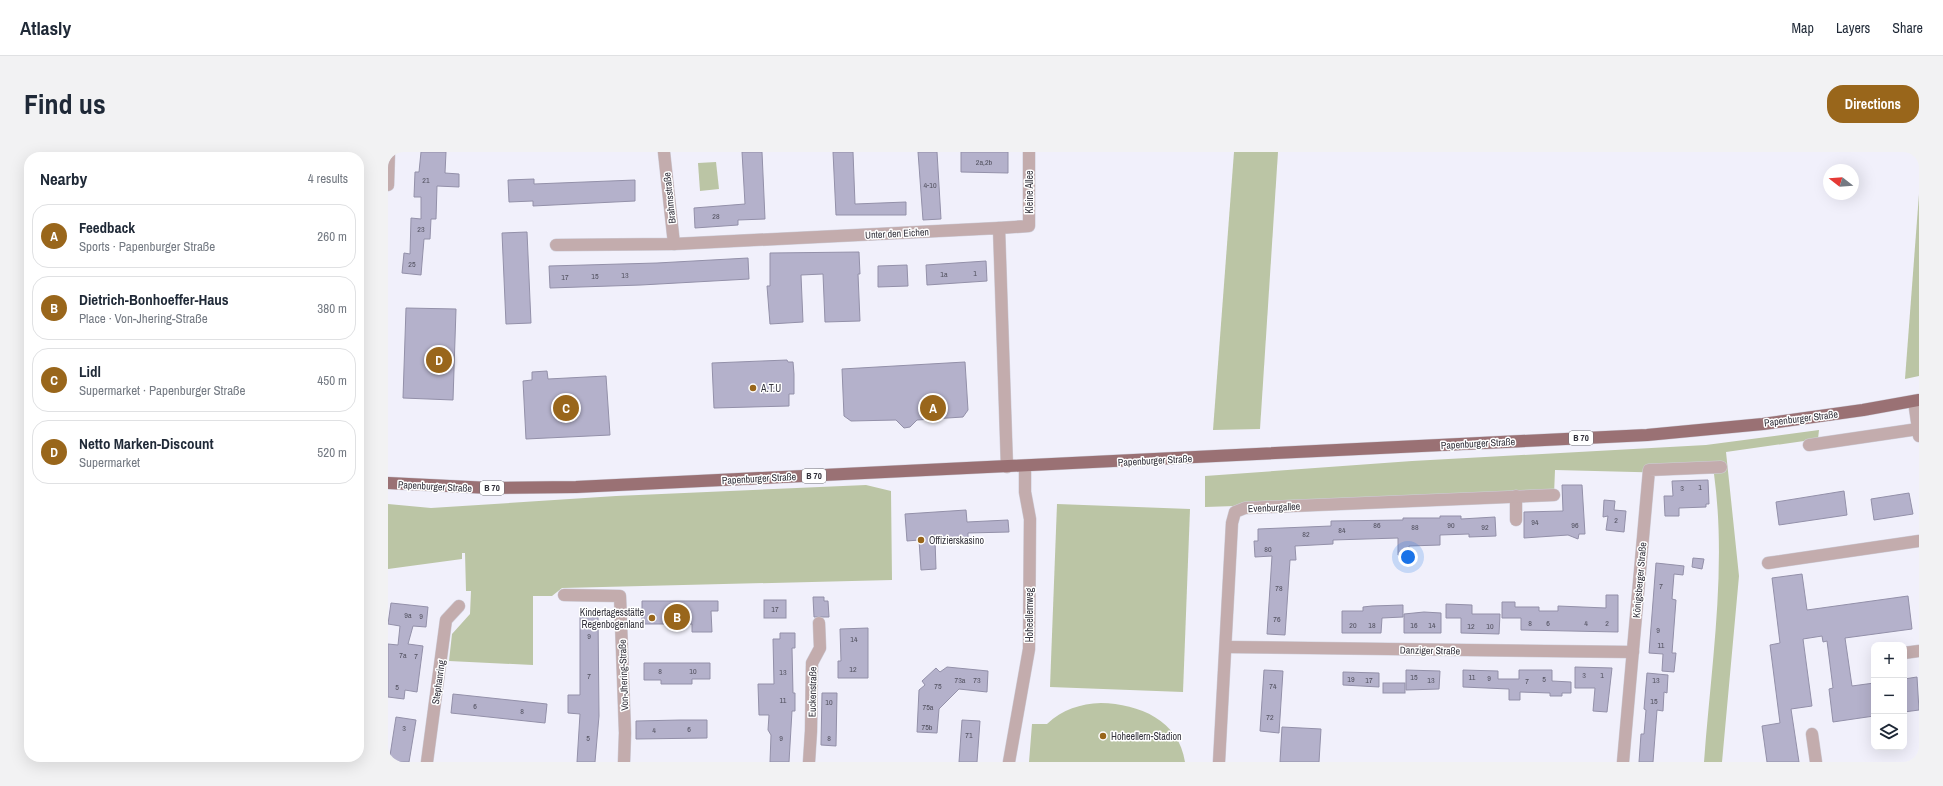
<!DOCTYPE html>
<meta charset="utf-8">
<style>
body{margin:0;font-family:"Archivo Narrow",sans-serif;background:#f2f2f3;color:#1f2937}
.controls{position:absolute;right:12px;bottom:12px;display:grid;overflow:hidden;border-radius:8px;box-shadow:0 4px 16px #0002}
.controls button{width:36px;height:36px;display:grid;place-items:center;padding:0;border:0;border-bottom:1px solid #e0e1e3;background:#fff;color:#1f2937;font:20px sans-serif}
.compass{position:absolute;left:1435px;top:12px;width:36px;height:36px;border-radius:50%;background:#fff;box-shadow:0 4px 16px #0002;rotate:287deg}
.you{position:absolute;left:1020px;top:405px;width:14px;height:14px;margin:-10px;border:3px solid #fff;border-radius:50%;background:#1a73e8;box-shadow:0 0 0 6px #1a73e833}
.badge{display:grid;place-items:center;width:26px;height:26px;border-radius:50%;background:#99661b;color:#fff;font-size:13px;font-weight:700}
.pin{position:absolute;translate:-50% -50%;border:2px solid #fff;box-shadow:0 1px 4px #0006}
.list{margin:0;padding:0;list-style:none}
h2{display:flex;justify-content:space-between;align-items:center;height:52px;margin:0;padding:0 16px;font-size:17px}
h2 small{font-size:13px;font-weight:400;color:#747a83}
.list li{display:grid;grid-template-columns:26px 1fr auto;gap:12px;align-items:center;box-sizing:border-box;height:64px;margin:0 8px 8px;padding:0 8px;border:1px solid #e0e1e3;border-radius:16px}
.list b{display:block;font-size:15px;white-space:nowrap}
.list p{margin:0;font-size:13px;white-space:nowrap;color:#747a83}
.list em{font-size:13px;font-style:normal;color:#747a83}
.icon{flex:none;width:22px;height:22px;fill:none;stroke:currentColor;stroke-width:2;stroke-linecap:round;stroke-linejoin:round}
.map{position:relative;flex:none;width:1531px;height:610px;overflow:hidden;border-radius:16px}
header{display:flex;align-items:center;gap:24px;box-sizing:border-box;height:56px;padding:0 20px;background:#fff;border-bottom:1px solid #e0e1e3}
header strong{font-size:19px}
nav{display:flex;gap:22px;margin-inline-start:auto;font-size:14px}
.intro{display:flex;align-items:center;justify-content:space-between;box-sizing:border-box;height:96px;padding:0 24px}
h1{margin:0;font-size:28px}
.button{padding:10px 18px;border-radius:16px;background:#99661b;color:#fff;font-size:14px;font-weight:700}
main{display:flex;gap:24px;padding:0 24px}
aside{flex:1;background:#fff;border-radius:16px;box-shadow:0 4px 16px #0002}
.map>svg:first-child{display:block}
.green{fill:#bbc5a5}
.building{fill:#b4b1cb;stroke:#9390a9}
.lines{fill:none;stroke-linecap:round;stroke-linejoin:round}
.minor-casing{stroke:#cfced9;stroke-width:13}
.major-casing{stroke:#cfced9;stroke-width:13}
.minor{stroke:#c3acad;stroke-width:12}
.major{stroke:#9a7174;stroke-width:12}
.poi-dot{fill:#99661b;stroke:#fff;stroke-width:1.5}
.labels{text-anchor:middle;stroke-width:3;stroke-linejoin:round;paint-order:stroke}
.number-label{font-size:8px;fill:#535260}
.shield{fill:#fff;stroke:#707076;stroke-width:1}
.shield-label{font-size:9px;font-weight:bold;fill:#33323c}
.street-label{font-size:10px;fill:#33323c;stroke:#fff}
.poi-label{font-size:10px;fill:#33323c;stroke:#fff;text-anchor:start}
</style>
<header>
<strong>Atlasly</strong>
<nav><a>Map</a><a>Layers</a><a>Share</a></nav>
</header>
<div class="intro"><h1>Find us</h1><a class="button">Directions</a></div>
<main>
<aside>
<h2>Nearby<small>4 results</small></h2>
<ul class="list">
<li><span class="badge">A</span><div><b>Feedback</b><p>Sports · Papenburger Straße</p></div><em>260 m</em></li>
<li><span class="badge">B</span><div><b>Dietrich-Bonhoeffer-Haus</b><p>Place · Von-Jhering-Straße</p></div><em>380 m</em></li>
<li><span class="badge">C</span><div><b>Lidl</b><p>Supermarket · Papenburger Straße</p></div><em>450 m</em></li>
<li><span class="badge">D</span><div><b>Netto Marken-Discount</b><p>Supermarket</p></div><em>520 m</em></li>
</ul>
</aside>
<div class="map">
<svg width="1531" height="610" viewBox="0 0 1531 610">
<rect width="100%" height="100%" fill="#f1f0fb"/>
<g class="green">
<polygon points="846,0 890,0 872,277 825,278"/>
<polygon points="328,10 331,37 312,39 310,11"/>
<polygon points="1531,42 1531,224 1517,227"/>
<path d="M 1431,278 L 1430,287 L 1338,300 L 1351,424 L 1334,610 L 1316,610 C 1323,514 1339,417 1326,322 L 1167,318 L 1166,343 L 817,355 L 817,324 L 1024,309 L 1318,293 Z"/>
<polygon points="478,333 503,339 504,428 174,436 164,444 145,444 145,513 61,509 64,482 82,462 83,439 78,439 77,401 74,401 74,407 0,417 0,352 43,356 228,344"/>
<polygon points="669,352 802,357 795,540 662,535"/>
<path d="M 713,551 C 751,552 791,568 797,610 L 641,610 L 644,572 L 659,572 C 675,557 692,552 713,551 Z"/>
</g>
<g class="building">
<polygon points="33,0 58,0 57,21 71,22 71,35 49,34 48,67 43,67 42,87 36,87 33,123 14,121 16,101 22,102 23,66 33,67 33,45 26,45 27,20 31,20"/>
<polygon points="354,0 374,0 377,67 350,68 350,73 307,76 306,56 357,52"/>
<polygon points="445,0 465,0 467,52 518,50 518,63 448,63"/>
<polygon points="530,0 549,0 553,67 535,68"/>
<polygon points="573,0 620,0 620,21 573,20"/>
<polygon points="146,27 146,32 247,28 247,49 145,54 145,49 121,50 120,28"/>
<polygon points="139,80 143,171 118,172 114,81"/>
<polygon points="471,100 472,122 470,122 472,169 437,170 435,122 413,123 415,170 382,172 379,134 382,134 382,101"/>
<polygon points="360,106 361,127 253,133 162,136 161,114 269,111"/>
<polygon points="598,109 599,129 539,133 538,113"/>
<polygon points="519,113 520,134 490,135 490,114"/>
<polygon points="18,156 68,157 65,248 15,246"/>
<polygon points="399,208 400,210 405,210 406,222 406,242 401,242 401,254 326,256 324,211"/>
<polygon points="577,210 580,258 575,265 529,268 522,275 516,276 508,268 463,269 456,264 454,217"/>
<polygon points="159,219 160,227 218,224 222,283 138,287 135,229 144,228 144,220"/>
<polygon points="1320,328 1321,352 1318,352 1318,355 1291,356 1291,364 1277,364 1276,344 1285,344 1284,329"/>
<polygon points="1174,333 1194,333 1197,382 1191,382 1190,387 1180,383 1136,386 1136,360 1175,359"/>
<polygon points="1456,339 1459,363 1391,373 1388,350"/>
<polygon points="1521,341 1525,362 1486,368 1483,347"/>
<polygon points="1216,348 1227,349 1226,358 1238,359 1236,380 1218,378 1220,364 1215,365"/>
<polygon points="578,358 579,370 620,368 621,380 580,381 580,385 547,387 548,417 533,418 531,388 519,389 517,362"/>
<polygon points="1052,364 1073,364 1073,367 1107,365 1108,384 1081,385 1081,382 1052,383 1052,393 1021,394 1021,403 1010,403 1010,386 945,388 945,392 907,394 908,408 902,408 897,483 879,482 884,404 867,405 866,389 870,389 870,377 943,374 943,369 1015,368 1015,366 1052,366"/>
<polygon points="1305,406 1316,407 1314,417 1304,415"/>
<polygon points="1268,411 1296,414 1295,423 1286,422 1284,447 1288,448 1284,501 1288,501 1286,520 1274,519 1275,502 1261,501"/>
<polygon points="1414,422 1419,458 1520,444 1524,477 1457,486 1464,534 1486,531 1486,564 1445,570 1441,537 1445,536 1439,489 1435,490 1434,484 1415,487 1424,554 1403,557 1411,610 1379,610 1374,574 1392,571 1382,493 1392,491 1384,426"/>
<polygon points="1218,443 1230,443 1230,480 1133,478 1133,466 1114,466 1114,450 1127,450 1127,455 1151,455 1151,459 1170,459 1170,454 1218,456"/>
<polygon points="425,445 436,445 436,449 440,449 441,465 426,465"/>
<rect x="376" y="448" width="22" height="18"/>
<polygon points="254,449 330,449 330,459 323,459 324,480 304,480 304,472 254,472"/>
<polygon points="3,451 40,455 38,475 25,474 20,492 35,494 29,540 17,538 16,547 0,545 0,492 10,493 12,474 0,472"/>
<polygon points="1058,452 1084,453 1084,462 1112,462 1111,482 1073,481 1073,466 1058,466"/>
<polygon points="1015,453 1015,465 994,466 993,481 954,481 954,459 975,459 975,455 984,454"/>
<polygon points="1036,460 1053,461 1053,481 1016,481 1016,462"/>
<polygon points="192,463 210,463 211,564 207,610 189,610 192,562 180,561 180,543 192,543"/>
<polygon points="480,476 480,526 450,526 450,509 453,509 452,477"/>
<polygon points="392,481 407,481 407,496 404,496 405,541 407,541 407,559 404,559 401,610 382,610 383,583 380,578 381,563 371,563 370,532 386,532 385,487 392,487"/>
<polygon points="256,511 322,511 322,527 304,527 304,532 273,532 273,528 256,528"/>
<polygon points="559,515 600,519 599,540 571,537 551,557 549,581 529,580 531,538 537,533 534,529 548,516 552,520"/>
<polygon points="1187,515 1224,516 1219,560 1205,559 1207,536 1187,536"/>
<polygon points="876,518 895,519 891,581 872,579"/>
<polygon points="1018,518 1052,519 1051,537 1018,538"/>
<polygon points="1075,518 1110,519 1110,527 1131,527 1131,518 1164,518 1164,529 1183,530 1183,541 1174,541 1174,544 1162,544 1162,541 1132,540 1132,548 1121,548 1121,537 1075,535"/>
<polygon points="955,520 991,521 991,535 955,533"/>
<polygon points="1259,521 1280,523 1279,541 1276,540 1275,559 1269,558 1265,610 1251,610 1253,582 1256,582 1258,558 1256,557"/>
<polygon points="1529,525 1531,558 1516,560 1516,527"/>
<rect x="995" y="531" width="22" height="10"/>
<polygon points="434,541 449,541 448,594 433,593"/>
<polygon points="65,542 159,552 157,571 63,561"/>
<polygon points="8,565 28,568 21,610 1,610"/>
<polygon points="292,568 319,568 319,586 248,587 248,569"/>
<polygon points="574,568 592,569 589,610 571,610"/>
<polygon points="894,575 933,577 931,610 892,610"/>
</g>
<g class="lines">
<defs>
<g id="minor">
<polyline points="276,0 286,92"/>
<polyline points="0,33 1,0"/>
<polyline points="611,76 641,74 641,0"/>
<polyline points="168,93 286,92 611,76 619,315"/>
<polyline points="1526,249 1531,284"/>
<polyline points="1421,293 1530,277"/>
<polyline points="1128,344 1128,368"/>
<polyline points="1380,411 1531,389"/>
<polyline points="176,443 232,444 237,581 236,610"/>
<polyline points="838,495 1245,500"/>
<polyline points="1516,501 1531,499"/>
<polyline points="1424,582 1428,610"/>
<polyline points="39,610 58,468 71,454"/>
<polyline points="421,610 423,579 424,511 432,496 431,471"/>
<polyline points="621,610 641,497 642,367 637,340 637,314"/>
<polyline points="831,610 844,371 847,360 857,356 1166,343"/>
<polyline points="1235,610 1261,318 1333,315"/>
</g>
<polyline id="major" points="0,331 102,336 188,335 1259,283 1375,272 1475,258 1531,248"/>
</defs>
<use href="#minor" class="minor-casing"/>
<use href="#major" class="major-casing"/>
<use href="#minor" class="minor"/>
<use href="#major" class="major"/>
</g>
<g class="poi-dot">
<circle cx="365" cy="236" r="4"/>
<circle cx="533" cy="388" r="4"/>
<circle cx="264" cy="466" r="4"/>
<circle cx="715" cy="584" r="4"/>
</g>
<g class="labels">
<g class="number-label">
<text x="596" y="13">2a,2b</text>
<text x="38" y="31">21</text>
<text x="542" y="36">4-10</text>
<text x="328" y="67">28</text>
<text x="33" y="80">23</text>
<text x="24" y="115">25</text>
<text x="587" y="124">1</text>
<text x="556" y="125">1a</text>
<text x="237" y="126">13</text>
<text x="207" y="127">15</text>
<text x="177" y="128">17</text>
<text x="1312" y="338">1</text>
<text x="1294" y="339">3</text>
<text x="1228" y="371">2</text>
<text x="1147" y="373">94</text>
<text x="989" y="376">86</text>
<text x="1063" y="376">90</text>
<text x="1187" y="376">96</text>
<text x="1027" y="378">88</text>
<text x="1097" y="378">92</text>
<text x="954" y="381">84</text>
<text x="918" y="385">82</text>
<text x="880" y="400">80</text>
<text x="1273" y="437">7</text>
<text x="891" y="439">78</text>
<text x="387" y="460">17</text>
<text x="20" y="466">9a</text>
<text x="33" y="467">9</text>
<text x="889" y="470">76</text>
<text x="1142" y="474">8</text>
<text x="1160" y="474">6</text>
<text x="1198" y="474">4</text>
<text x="1219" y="474">2</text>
<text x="965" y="476">20</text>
<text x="984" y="476">18</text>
<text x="1026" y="476">16</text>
<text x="1044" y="476">14</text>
<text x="1083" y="477">12</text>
<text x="1102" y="477">10</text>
<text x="1270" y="481">9</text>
<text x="201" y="487">9</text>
<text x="466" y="490">14</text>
<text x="1273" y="496">11</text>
<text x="15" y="506">7a</text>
<text x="28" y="507">7</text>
<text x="465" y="520">12</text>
<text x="272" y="522">8</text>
<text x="305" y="522">10</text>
<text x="395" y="523">13</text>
<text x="1196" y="526">3</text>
<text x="1214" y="526">1</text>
<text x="201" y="527">7</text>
<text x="1026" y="528">15</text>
<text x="1084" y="528">11</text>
<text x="1101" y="529">9</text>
<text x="963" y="530">19</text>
<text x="1156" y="530">5</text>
<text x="572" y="531">73a</text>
<text x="589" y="531">73</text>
<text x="981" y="531">17</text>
<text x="1043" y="531">13</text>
<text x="1268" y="531">13</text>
<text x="1139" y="532">7</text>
<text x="550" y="537">75</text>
<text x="885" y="537">74</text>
<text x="9" y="538">5</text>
<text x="395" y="551">11</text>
<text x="1266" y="552">15</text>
<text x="441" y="553">10</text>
<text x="87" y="557">6</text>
<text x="540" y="558">75a</text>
<text x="134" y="562">8</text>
<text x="882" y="568">72</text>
<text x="539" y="578">75b</text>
<text x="16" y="579">3</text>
<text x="301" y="580">6</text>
<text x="266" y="581">4</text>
<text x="581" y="586">71</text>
<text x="200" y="589">5</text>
<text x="393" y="589">9</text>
<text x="441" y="589">8</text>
</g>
<g class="shield">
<rect x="1181" y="279" width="24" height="14" rx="3"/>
<rect x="414" y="317" width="24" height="14" rx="3"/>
<rect x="92" y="329" width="24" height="14" rx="3"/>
</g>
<g class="shield-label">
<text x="1193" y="289">B 70</text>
<text x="426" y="327">B 70</text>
<text x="104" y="339">B 70</text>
</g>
<g class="street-label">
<text transform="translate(641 40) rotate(-90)" y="4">Kleine Allee</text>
<text transform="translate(281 46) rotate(-96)" y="4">Brahmsstraße</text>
<text transform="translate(509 81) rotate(-3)" y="4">Unter den Eichen</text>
<text transform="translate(1413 266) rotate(-7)" y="4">Papenburger Straße</text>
<text transform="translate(1090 291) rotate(-3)" y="4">Papenburger Straße</text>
<text transform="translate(767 308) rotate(-3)" y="4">Papenburger Straße</text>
<text transform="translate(371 326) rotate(-3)" y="4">Papenburger Straße</text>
<text transform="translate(47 334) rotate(3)" y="4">Papenburger Straße</text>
<text transform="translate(886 355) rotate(-3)" y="4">Evenburgallee</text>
<text transform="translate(1251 428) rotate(-85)" y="4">Königsberger Straße</text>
<text transform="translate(641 463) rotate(-90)" y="4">Hoheellernweg</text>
<text transform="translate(1042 498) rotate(1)" y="4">Danziger Straße</text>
<text transform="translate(235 523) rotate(-92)" y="4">Von-Jhering-Straße</text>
<text transform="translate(50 530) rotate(-82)" y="4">Stephanring</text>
<text transform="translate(424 540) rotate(-89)" y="4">Euckenstraße</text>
</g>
<g class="poi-label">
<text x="373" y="240">A.T.U</text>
<text x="541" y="392">Offizierskasino</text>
<text x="256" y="464" text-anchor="end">Kindertagesstätte<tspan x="256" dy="12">Regenbogenland</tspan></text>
<text x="723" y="588">Hoheellern-Stadion</text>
</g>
</g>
</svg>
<div class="controls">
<button>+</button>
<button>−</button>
<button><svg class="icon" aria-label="layers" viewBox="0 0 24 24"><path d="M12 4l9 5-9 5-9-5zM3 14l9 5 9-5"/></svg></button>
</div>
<svg class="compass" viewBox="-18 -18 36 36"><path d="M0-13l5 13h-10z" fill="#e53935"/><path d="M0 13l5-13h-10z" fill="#747a83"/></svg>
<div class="you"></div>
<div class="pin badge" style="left:545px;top:256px">A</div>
<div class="pin badge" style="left:289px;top:465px">B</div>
<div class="pin badge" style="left:178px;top:256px">C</div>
<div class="pin badge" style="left:51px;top:208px">D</div>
</div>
</main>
